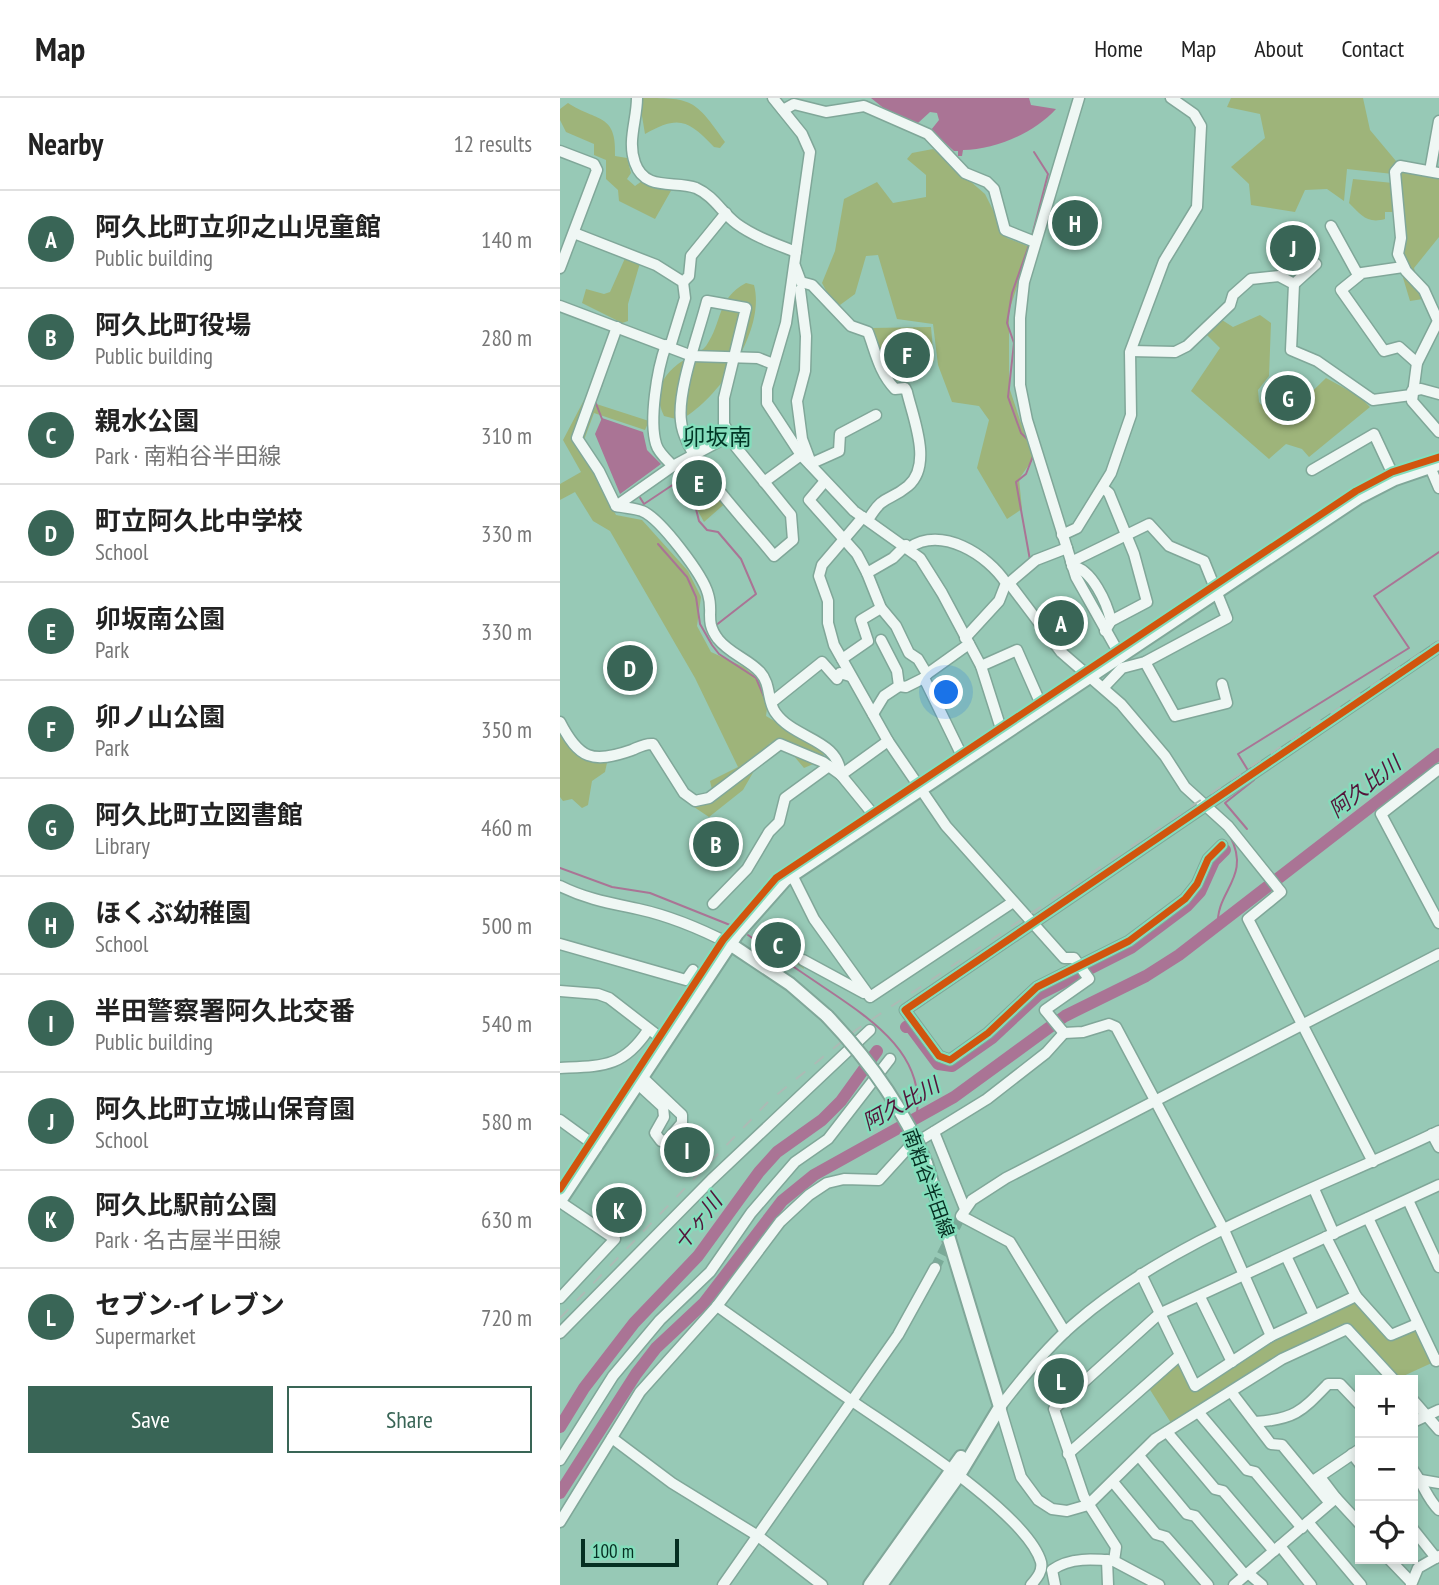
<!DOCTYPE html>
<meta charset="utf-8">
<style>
body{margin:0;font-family:"PT Sans Narrow","Noto Sans JP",sans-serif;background:#f6f6f6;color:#222}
.controls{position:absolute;right:21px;bottom:21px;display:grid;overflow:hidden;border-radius:0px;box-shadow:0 4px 10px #0003}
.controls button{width:63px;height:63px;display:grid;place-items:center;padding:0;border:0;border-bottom:2px solid #e0e0e0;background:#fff;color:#222;font:35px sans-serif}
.scale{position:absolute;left:21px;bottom:18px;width:98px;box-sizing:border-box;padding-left:7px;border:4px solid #062f22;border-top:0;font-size:19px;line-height:24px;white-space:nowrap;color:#062f22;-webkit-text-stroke:5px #83ddbb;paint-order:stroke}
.you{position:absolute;left:387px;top:595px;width:24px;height:24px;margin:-18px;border:5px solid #fff;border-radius:50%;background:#1a73e8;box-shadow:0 0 0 10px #1a73e833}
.badge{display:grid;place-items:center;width:46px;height:46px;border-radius:50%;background:#396556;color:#fff;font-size:23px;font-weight:700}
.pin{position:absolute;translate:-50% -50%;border:4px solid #fff;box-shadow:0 2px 7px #0006}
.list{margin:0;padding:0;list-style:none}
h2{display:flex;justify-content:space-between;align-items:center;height:91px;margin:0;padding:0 28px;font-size:30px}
h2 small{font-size:23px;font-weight:400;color:#767676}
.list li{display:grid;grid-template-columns:46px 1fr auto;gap:21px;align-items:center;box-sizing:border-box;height:98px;padding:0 28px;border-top:2px solid #e0e0e0}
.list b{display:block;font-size:26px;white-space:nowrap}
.list p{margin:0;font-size:23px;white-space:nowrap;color:#767676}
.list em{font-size:23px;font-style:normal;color:#767676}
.actions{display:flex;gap:14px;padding:21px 28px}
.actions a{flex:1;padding:16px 0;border:2px solid #396556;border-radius:0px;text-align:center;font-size:24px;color:#396556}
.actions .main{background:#396556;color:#fff}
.icon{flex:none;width:38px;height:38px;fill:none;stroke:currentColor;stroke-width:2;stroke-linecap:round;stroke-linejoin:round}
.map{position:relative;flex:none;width:879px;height:1487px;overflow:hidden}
header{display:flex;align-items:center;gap:42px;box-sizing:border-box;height:98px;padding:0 35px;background:#fff;border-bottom:2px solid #e0e0e0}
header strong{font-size:33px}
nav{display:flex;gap:38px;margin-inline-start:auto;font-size:24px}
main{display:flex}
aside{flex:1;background:#fff}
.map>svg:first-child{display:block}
.green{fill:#9eb47a}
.water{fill:#aa7495}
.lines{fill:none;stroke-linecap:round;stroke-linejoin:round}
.stream{stroke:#aa7495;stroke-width:2}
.river{stroke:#aa7495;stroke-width:12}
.minor-tunnel{stroke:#7aaa98;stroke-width:10;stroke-dasharray:10 5;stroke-linecap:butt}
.minor-casing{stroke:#80a799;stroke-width:13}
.major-casing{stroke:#80a799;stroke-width:16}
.minor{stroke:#eff7f4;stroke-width:10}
.major{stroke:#eff7f4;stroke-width:12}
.rail{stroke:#acbbb5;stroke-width:2;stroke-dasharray:12 12;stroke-linecap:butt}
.major-bridge-casing{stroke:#80a799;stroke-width:16;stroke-linecap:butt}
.major-bridge{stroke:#eff7f4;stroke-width:12}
.cycleway-casing{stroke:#83ddbb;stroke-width:11}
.cycleway{stroke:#d1550e;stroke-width:7}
.labels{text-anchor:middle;stroke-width:5;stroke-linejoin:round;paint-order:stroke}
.street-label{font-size:19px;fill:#062f22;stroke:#83ddbb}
.water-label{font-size:21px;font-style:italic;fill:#54143a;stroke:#83ddbb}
.quarter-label{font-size:23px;fill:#003525;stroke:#83ddbb}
</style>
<header>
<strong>Map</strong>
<nav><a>Home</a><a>Map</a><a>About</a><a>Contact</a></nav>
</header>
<main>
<aside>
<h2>Nearby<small>12 results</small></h2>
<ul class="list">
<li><span class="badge">A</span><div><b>阿久比町立卯之山児童館</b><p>Public building</p></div><em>140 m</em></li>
<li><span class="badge">B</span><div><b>阿久比町役場</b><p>Public building</p></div><em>280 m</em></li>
<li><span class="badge">C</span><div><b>親水公園</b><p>Park · 南粕谷半田線</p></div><em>310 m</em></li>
<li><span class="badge">D</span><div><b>町立阿久比中学校</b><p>School</p></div><em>330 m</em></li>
<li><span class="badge">E</span><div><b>卯坂南公園</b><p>Park</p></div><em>330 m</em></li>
<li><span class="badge">F</span><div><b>卯ノ山公園</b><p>Park</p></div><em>350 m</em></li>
<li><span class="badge">G</span><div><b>阿久比町立図書館</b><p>Library</p></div><em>460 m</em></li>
<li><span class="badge">H</span><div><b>ほくぶ幼稚園</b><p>School</p></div><em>500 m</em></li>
<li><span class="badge">I</span><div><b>半田警察署阿久比交番</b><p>Public building</p></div><em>540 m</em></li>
<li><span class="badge">J</span><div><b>阿久比町立城山保育園</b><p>School</p></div><em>580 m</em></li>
<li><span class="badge">K</span><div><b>阿久比駅前公園</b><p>Park · 名古屋半田線</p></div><em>630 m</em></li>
<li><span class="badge">L</span><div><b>セブン-イレブン</b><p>Supermarket</p></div><em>720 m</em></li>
</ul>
<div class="actions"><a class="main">Save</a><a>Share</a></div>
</aside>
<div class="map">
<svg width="879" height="1487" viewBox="0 0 879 1487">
<rect width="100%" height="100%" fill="#97c9b6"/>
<g class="green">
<path d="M 79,0 C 132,0 134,0 165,44 L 160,50 L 154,49 C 128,22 119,17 85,36 Z"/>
<path d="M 671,0 L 803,0 L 810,32 L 841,69 L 879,76 L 879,139 L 854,170 L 863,201 L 850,203 L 841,173 L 836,114 L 825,114 L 825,121 C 807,126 801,117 789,105 L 793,81 L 833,85 L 833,76 L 787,71 L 784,103 L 767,91 L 745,92 L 735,114 L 691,107 L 689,86 L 671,69 L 705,40 L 700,16 L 667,9 Z"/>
<path d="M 8,5 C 37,24 57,15 55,58 L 67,60 L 71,75 L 67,81 L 75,88 L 82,83 L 112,91 L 95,121 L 59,103 L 58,92 L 46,81 L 46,62 L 34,57 L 34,46 L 6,34 L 0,22 L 0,11 Z"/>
<polygon points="373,51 425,96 447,140 470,149 449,213 449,289 473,361 459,381 462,411 447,421 417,370 429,322 419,308 392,304 378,267 373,226 337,221 318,157 306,158 295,196 280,207 271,202 262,185 275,153 284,101 317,84 333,105 366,99 366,77 347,61 352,55"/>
<polygon points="66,158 80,165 68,206 68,223 62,225 22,205 26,191 44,196 50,194"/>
<path d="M 186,185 L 194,187 C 206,232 159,301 120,322 L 104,318 C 94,297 99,281 118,266 C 126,260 140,256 146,248 C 163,224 156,201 186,185 Z"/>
<polygon points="700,217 711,225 709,278 698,292 699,304 715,322 724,321 766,280 799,298 810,309 749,359 742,351 726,346 709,361 631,293 660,250 646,236 662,222 673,229"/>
<polygon points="371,229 374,263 337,283 327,272 311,230"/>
<polygon points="24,302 89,323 85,332 34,315 21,350 56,417 82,422 128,473 141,499 137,528 151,554 184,569 202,584 208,603 206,618 257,648 264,657 258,664 244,670 228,651 210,645 183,692 149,719 134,709 153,696 150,683 178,669 135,580 50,433 33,423 15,394 0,402 0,386 21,374 3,342"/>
<polygon points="133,357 169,402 144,424 113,368"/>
<polygon points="0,627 14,652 48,660 45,674 32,683 28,707 22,710 12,701 3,703 0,699"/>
<path d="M 199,840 C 220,838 238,850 244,871 Z"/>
<polygon points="62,1086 83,1101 54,1136 35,1123"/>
<polygon points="796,1198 831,1237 857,1226 876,1263 839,1280 789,1225 725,1256 613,1328 587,1287 619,1258 634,1287 711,1238"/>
</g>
<g class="water">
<path d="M 311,0 L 469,0 L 471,7 L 496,11 C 474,35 435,52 403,52 L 402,58 L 398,58 L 398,53 L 394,53 L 371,32 L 379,22 L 377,15 L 370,14 L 358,25 L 326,12 Z"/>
<polygon points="42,320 83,334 87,352 101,366 60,396 35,336"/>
</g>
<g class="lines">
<g class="stream">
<polyline points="472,138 488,76 474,54"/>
<polyline points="41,289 46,271"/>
<polyline points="35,303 42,321"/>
<polyline points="469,343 461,335 448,299 454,245 447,225 452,195 469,147"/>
<polyline points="79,398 84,406 120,382 131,391 139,423 147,432 158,434 181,461 196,496 155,528"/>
<polyline points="98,446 127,479 136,499 140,526 152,547 159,556 196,580 212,618"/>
<polyline points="470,462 456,384 466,376 473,358"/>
<polyline points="235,637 264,654"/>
<polyline points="689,674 678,656 849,550 814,498 879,454"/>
<polyline points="687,731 665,705 694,682"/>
<polyline points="0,770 52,789 90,795 170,827"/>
<path d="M 658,828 C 655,793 692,780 670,738"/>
<path d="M 188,837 C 212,854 235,870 259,886 C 306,918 369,955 356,1021"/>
</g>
<g class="river">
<polyline points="346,929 349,927 378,966 392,968 432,940 478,897 571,850 627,808 640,794 654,763 665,752"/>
<polyline points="0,1329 24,1290 74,1225 138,1158 199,1074 217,1054 262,1022 281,1003 317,953"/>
<polyline points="0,1395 76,1276 96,1250 144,1205 222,1103 254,1077 394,999 505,918 586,878 619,857 879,656"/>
</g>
<polyline class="minor-tunnel" points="375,1170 401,1118"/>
<defs>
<g id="minor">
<path d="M 77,0 C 77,22 67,43 75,65 C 85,94 115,82 136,90 C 154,98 162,115 177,126 C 195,139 216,146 236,154"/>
<polyline points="213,0 242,36 250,54 226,225 207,290 207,305 241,357 294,413 360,460 382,495 421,568 443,637"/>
<polyline points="519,0 464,184 460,220 460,287 467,322 516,479 561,559"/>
<polyline points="223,12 234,6 266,14 304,8 368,36 405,75 427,84 434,91 445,132 475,144"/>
<polyline points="0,53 34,66 37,72 0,170"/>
<polyline points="870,73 879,23"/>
<polyline points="879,75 840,68 835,74 841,140 838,156 846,173 864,192 878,223 857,265 852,303 879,334"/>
<polyline points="771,128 798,177"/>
<polyline points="14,135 96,167 123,184 125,200 110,249"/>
<path d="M 235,168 L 241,184 L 252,187 L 291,228 L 308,234 C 316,255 319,274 335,291 L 345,290 L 347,294 C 353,320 373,367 348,388 C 329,404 324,395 308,422"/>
<polyline points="843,169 802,175 781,192 824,253 839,249 857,265"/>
<polyline points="123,184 129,178 131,158 166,115"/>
<polyline points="734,186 756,166"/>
<polyline points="240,192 246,238 245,273 237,303 242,341 251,365"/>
<path d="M 147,203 L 186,210 L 164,300 L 164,326 L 176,349 L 231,417 L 233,442 L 214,458 C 189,426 124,361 121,323 C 117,292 139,235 147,203 Z"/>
<polyline points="0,208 132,258 198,260 213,266"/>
<path d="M 57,229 L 17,340 L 39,373 L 56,408 C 65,410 75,410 82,413 C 100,420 143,477 148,496 C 154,515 144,522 158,541 C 170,556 188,561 200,574 C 211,586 207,602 215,614 C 234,642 278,640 281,677"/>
<path d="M 106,247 C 97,272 89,322 96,346 C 98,354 107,362 113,368"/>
<polyline points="571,253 615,254 627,248 670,207 673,197 691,181 719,178 734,186 731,252 757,263 813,302 851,297"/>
<polyline points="852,293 861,291 879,296"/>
<polyline points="250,366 279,353 280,336 316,317"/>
<polyline points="870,369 879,390"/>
<polyline points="752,372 814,336 835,381"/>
<polyline points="265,383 249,402 297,456 307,475"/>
<polyline points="204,384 241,357"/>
<polyline points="543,390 549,395 574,456 587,504 551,523 545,533"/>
<polyline points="56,408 113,368 169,338"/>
<polyline points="303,419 262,467 259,478 268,503 268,525 274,547 328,643 386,728 504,860 514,860 529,881 485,912 504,935 523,934 549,926 556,929 664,1132 711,1238"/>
<polyline points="502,437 517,430 551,375 571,317 570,254 604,163 637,109 641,28 634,16 611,0"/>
<polyline points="346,447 333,460 307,475 321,510 336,528 349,555 358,561 367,576 409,546"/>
<path d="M 349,450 C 381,427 428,457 446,485 L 439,503 L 405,540"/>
<polyline points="511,464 589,426 609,448 644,463 667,520 585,564 562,570 544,589"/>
<path d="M 512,468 C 532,471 547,505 551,523"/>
<polyline points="446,485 449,485 501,554 561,606 605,658 625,689 668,728 721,794 688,821 813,1064"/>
<polyline points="449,485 476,462 507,450"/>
<polyline points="282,561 308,543 301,522 321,510"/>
<polyline points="585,564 615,618 667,605 662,586"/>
<polyline points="421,568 457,552 483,611"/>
<polyline points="367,576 364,580 404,662"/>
<polyline points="339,588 346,589 364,580"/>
<polyline points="212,604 262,564 277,581 280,575 290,578"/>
<polyline points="313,616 324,598 339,588 337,573 321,542"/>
<path d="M 0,624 C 19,661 32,666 72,652 C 79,649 85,645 93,646 L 124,695 L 135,703 L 149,700 L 220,646 L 263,664 L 281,677 L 317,721"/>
<polyline points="879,671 821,716 879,825"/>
<polyline points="281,677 328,643"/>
<polyline points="662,747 648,761 637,786 625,801 569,843 477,889 428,935 390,962 379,958 345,912 879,549"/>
<polyline points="232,777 254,821 310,899 453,804"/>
<path d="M 0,788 C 26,801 50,805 78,811 C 110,818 141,831 170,846"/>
<polyline points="153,806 187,771 209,734 219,724 225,700 269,668"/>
<polyline points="0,846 126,882 133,872"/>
<polyline points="243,862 304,895"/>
<polyline points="0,893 38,896 49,900 106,944"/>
<path d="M 0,970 C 42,968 63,970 88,932"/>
<polyline points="78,986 103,1009 104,1019 95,1035 101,1043 108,1042 122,1025 122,1017 83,980"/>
<polyline points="0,1022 37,1049"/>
<polyline points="374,1034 405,1111"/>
<polyline points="872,1036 879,1049"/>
<polyline points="754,1091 774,1136"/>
<polyline points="848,1102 879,1169"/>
<polyline points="0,1104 55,1141 0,1200"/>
<polyline points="808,1120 876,1263 879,1262"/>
<polyline points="766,1139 796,1198 831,1237 857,1226"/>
<polyline points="726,1158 754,1217"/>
<polyline points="581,1176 635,1288 711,1238 796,1198"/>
<polyline points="640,1199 672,1264"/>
<path d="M 157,1208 C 202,1240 247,1272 292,1303 C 335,1333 467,1415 481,1464 C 483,1473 477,1480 471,1487"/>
<polyline points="505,1234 450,1144 401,1118 412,1102 446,1080 879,856"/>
<polyline points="0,1235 151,1082 310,932"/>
<path d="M 834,1282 L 787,1231 L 722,1261 L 595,1341 L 528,1407 L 507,1413 L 492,1411 L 478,1402 L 461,1379 L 440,1309 C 462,1280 486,1250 514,1226 C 612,1140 761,1090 879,1033"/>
<polyline points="672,1295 711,1346 722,1347 769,1404"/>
<polyline points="853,1302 879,1332"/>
<polyline points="639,1315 687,1372 695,1374 742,1430"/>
<path d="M 695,1324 C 735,1321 741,1314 768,1286 L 780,1286 L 800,1307"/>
<polyline points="853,1324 879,1312"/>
<polyline points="607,1334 655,1391 663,1393 714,1453"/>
<polyline points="52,1340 112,1385 198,1438 262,1487"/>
<polyline points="508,1356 619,1258"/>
<polyline points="792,1356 800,1366"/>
<polyline points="579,1358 627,1416 635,1418 685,1477"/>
<polyline points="0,1362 53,1278 100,1222 150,1174 191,1115 235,1064 268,1041 330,961"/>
<path d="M 853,1372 C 863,1385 867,1401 879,1412"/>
<polyline points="760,1379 776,1400"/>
<polyline points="861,1382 879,1385"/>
<polyline points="753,1383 800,1351"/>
<polyline points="553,1384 596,1436 606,1439 648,1487"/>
<polyline points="0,1424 80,1294 157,1208 220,1124 249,1097 267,1085 284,1081 319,1082 349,1049 427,1001 486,955 504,935"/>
<polyline points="748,1424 801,1487"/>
<polyline points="853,1431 876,1460"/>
<polyline points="720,1448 751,1487"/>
<polyline points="829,1461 851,1484"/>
<polyline points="547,1462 548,1487"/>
<polyline points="688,1475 702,1487"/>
<polyline points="163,1487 338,1237 375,1170"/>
<path d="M 495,1487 L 492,1472 C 510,1459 534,1461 554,1463"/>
<polyline points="599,1487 554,1463 556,1449 524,1399 494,1311 599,1216 879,1087"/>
<polyline points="674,1487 776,1400 800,1426"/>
<polyline points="851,1487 858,1470 879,1458"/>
</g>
<g id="major">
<polyline points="170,846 230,886 267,918"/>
<polyline points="0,1103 177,836 225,782 798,400 835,381 879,366"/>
<polyline points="310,1487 401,1359"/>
<polyline points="321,1487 399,1377 440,1309 366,1065"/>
</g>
</defs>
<use href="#minor" class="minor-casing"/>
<use href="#major" class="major-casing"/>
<use href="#minor" class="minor"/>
<use href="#major" class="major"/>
<polyline class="rail" points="0,1220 208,1004 296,932 879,543"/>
<defs>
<path id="major-bridge" d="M 267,918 C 309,962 343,1009 366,1065"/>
</defs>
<use href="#major-bridge" class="major-bridge-casing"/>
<use href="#major-bridge" class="major-bridge"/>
<defs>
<g id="cycleway">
<polyline points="662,747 648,761 637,786 625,801 569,843 477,889 428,935 390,962 379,958 345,912 879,549"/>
<polyline points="0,1091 163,842 216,780 796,393 832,374 879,359"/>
</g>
</defs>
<use href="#cycleway" class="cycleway-casing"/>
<use href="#cycleway" class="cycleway"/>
</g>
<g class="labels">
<g class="street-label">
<text transform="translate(369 1085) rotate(70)" y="7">南粕谷半田線</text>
</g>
<g class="water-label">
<text transform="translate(805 689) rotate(-38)" y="7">阿久比川</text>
<text transform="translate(341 1006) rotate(-29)" y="7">阿久比川</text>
<text transform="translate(138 1124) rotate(-52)" y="7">十ヶ川</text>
</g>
<g class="quarter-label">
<text x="157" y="347">卯坂南</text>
</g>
</g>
</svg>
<div class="controls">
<button>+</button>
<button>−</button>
<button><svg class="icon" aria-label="locate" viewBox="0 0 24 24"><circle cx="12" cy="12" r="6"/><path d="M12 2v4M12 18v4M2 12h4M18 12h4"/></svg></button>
</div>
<div class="scale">100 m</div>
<div class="you"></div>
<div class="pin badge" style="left:501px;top:525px">A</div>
<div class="pin badge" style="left:156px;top:746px">B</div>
<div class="pin badge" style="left:218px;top:847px">C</div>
<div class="pin badge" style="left:70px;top:570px">D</div>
<div class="pin badge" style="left:139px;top:385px">E</div>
<div class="pin badge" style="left:347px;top:257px">F</div>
<div class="pin badge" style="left:728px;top:300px">G</div>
<div class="pin badge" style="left:515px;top:125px">H</div>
<div class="pin badge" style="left:127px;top:1052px">I</div>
<div class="pin badge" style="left:733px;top:150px">J</div>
<div class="pin badge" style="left:59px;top:1112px">K</div>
<div class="pin badge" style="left:501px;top:1283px">L</div>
</div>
</main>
